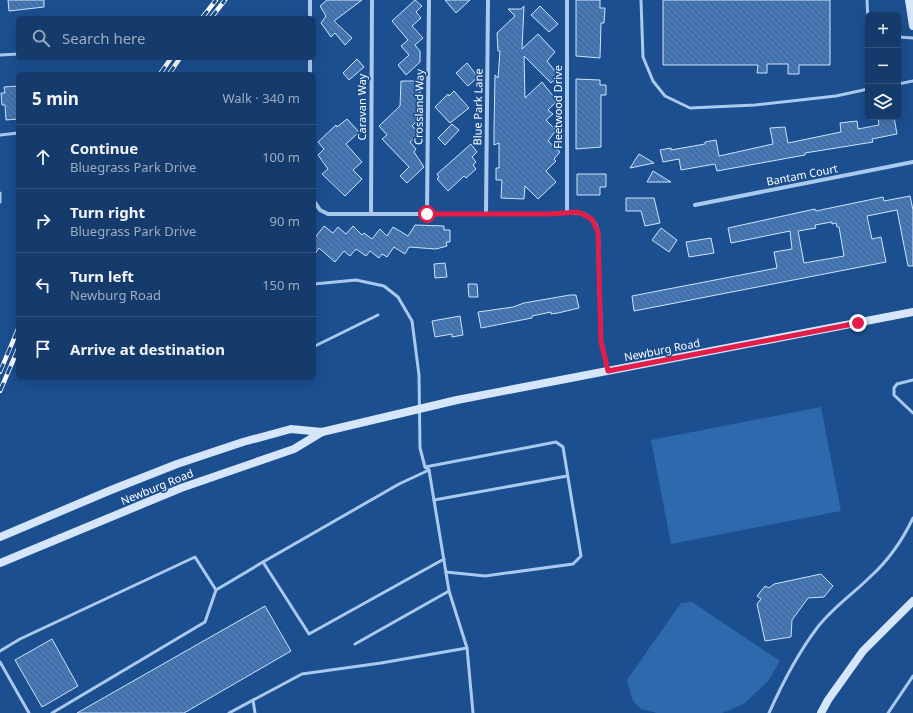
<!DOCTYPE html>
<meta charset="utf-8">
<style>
body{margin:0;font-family:"Noto Sans",sans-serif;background:#1d4271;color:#f1f3f6}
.controls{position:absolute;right:12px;top:12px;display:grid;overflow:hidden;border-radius:6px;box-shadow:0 4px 16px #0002}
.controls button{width:36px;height:36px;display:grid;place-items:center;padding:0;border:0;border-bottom:1px solid #33557e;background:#143b6b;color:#f1f3f6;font:20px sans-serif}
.stop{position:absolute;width:12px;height:12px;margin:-9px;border:3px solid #e11d48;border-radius:50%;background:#fff}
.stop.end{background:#e11d48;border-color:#fff;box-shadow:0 1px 4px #0008}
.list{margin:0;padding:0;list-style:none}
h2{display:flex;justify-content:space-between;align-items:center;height:52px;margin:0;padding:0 16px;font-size:17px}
h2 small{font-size:13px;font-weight:400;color:#9dadc1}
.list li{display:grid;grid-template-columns:26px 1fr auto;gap:12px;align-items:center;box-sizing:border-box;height:64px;padding:0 16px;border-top:1px solid #33557e}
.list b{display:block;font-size:15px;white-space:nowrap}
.list p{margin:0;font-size:13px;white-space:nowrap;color:#9dadc1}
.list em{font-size:13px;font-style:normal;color:#9dadc1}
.icon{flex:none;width:22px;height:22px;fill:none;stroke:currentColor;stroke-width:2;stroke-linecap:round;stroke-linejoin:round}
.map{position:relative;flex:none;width:913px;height:713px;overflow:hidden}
.search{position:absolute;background:#143b6b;box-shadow:0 4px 16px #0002;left:16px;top:16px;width:300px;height:44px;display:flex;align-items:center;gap:10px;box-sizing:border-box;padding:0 14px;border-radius:6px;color:#9dadc1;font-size:15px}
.panel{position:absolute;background:#143b6b;box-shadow:0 4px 16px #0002;left:16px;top:72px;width:300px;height:308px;border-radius:6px}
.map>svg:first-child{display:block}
.park{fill:#2e69ad}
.building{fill:url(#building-back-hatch);stroke:#cfe3fa;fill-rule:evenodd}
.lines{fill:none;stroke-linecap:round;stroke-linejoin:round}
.lane{stroke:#a9c9ee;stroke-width:3}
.street{stroke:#a9c9ee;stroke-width:4}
.secondary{stroke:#d6e6fa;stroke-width:8}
.rail-casing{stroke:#fff;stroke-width:4.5}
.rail{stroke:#1b4f8f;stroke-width:3;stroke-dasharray:9;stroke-linecap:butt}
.route{stroke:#e11d48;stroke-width:5}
.labels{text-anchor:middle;stroke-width:3.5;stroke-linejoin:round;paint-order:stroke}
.street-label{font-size:11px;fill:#fff;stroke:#1b4f8f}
</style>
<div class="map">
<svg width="913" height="713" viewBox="0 0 913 713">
<defs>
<pattern id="building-back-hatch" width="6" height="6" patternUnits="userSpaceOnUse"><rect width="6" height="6" fill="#4478b7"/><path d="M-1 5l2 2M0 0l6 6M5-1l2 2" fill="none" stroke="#486282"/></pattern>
</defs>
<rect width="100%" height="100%" fill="#1b4f8f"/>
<g class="park">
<polygon points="821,407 841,511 671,544 651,440"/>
<polygon points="692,602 780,661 769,680 744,704 722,713 657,713 641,709 633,701 627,680 681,603"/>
</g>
<g class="building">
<polygon points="8,0 44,0 44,7 9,11"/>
<polygon points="327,0 362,0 334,21 352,38 345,45 335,33 331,37 321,23 326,16 320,6"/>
<polygon points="415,0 422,6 416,12 421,18 412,26 423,38 415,45 420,51 420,62 406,75 398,65 409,55 401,46 408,40 392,21"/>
<polygon points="445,0 470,0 456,13"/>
<polygon points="576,0 600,0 600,8 605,8 604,23 601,23 600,58 576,56"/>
<polygon points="663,0 830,0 830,65 799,65 799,74 788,74 788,64 767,64 767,73 757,73 758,65 663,65"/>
<polygon points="524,6 522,49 538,34 555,52 547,61 559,76 551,83 524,56 525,98 542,82 557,101 548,110 553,114 546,120 556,130 548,141 560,152 554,159 556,161 546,171 556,182 538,199 525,186 524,199 501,198 502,180 496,180 496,168 499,168 499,143 494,145 494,129 495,75 498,78 500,51 498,51 497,33 515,16 508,9 521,9"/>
<polygon points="540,6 558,24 549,32 531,15"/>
<polygon points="357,59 364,67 349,80 343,73"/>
<polygon points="467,63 478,77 468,86 456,73"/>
<polygon points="576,79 600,80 600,85 606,85 606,95 601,95 601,147 576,149"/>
<polygon points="401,81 420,81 420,113 415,117 418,120 412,126 418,131 415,134 417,136 410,142 416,149 414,152 424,167 407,183 400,176 409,167 382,139 387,135 379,126 400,106"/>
<polygon points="18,86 18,119 6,120 5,105 2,105 1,93 5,93 4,87"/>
<polygon points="454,91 469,108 450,123 435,107 448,94 449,96"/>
<polygon points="894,117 897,134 872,139 873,142 805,153 805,155 717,171 715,164 681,170 679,159 663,162 660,150 671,148 671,150 705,144 705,142 716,140 719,156 773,144 770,128 785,127 788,143 841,132 840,123 857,121 858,129 879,125 878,118"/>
<polygon points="347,119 359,132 346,144 362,162 353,170 362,179 345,196 322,174 328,169 318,155 324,149 318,142 336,125 337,127"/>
<polygon points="452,124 459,130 445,145 438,138"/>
<polygon points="471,144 477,152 472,157 476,162 473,165 476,169 466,178 464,176 448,191 437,179 439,177 437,174"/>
<polygon points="639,154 654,163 630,168"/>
<polygon points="653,171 671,182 647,182"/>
<polygon points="577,174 606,174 606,187 600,187 600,195 577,195"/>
<path d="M 910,196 L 913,210 L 913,266 L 908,266 L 897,210 L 867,216 L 872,239 L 881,237 L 886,262 L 634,311 L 632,296 L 777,268 L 774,252 L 792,249 L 790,231 L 731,243 L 728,228 L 815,209 L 816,211 L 883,197 L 884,201 ZM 832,222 L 832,224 L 836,223 L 837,227 L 839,227 L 844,256 L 804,263 L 798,231 L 816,228 L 815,225 Z"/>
<polygon points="626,198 654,198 660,223 645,226 641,211 626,211"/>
<polygon points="415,225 444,226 444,230 450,230 450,242 446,242 447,246 436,249 409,247 405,254 394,247 387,257 382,254 379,258 370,251 366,256 356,249 350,256 344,251 335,262 319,248 314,255 314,239 324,226 333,233 338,227 346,234 353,226 362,235 364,233 372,239 380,229 387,236 393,227 408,236"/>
<polygon points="661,228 677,240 669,252 652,240"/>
<polygon points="711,238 714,253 689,257 686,242"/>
<polygon points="445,263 447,277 435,278 434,264"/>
<polygon points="468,284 477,284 478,297 469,297"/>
<polygon points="570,295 576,295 579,308 558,313 551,314 551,312 532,316 532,318 481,328 478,312 513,307 524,303"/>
<polygon points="460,316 463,335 452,337 452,334 435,337 432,321"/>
<polygon points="821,574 833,586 824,597 808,598 792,620 791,637 765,641 757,604 761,599 757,596 765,586 769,588 774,584"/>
<polygon points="265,606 291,651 184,713 77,713"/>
<polygon points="52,639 78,686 42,707 15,660"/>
</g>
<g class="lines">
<g class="lane">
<polyline points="641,0 643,57 653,81 665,96 690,108 755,105 836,96 868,89"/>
<polyline points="867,0 868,21"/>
<polyline points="898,37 913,38"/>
<polyline points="0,55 18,54"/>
<polyline points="898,84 913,81"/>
<polyline points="0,135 18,133"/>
<polyline points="0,193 0,202"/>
<polyline points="314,284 356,280 384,286 398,297 412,321 419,375 420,448 425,467 429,470 449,591 355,644"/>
<polyline points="314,342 315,346 378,315"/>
<polyline points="913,380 897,384 894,388 894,395 913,413"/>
<polyline points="425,467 556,442 563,447 581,556 573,564 485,576 446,572"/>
<polyline points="429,470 399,484 263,562 309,634 444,559"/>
<polyline points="434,500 567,476"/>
<polyline points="467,648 473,713"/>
<polyline points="0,651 20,639 195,557 216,590"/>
<polyline points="0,662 29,713"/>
<polyline points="253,700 255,713"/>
<polyline points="52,713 205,622 216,590 263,562"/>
<polyline points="229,713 302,674 381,663 467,648 449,591"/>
<path d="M 769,713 C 782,684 798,653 817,628 C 832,608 853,594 870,577 C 889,560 902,541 913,518"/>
<polyline points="888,713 913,676"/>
</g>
<g class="street">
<polyline points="310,18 310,0"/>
<polyline points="310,58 310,74"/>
<path d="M 314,201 L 320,210 L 328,214 L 551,214 C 571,213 592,207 598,232 L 601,341 L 608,370"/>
<polyline points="695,205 913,162"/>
<polyline points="567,213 567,0"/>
<polyline points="371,214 372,0"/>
<polyline points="427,214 429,0"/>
<polyline points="486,214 488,0"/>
</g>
<g class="secondary">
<polyline points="909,0 913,26"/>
<polyline points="0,537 111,490 177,464 243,442 291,429 322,432 457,400 913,312"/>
<polyline points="0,563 181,488 294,449 322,432"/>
<polyline points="821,713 828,700 863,651 913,601"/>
</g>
<defs>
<g id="rail">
<polyline points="202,18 216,0"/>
<polyline points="211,18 225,0"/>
<polyline points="160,74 171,58"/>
<polyline points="169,74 180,58"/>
<polyline points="0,372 18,329"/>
<polyline points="0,391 18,349"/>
</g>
</defs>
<use href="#rail" class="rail-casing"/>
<use href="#rail" class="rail"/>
</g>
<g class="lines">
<polyline class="route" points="427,214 551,214 578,212 592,219 598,232 601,341 608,371 858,323"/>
</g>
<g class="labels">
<g class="street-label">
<text transform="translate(362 107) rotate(-90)" y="4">Caravan Way</text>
<text transform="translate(419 107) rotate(-89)" y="4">Crossland Way</text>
<text transform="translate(478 107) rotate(-89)" y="4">Blue Park Lane</text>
<text transform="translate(558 107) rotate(-90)" y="4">Fleetwood Drive</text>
<text transform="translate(802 175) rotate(-11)" y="4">Bantam Court</text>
<text transform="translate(662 350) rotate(-11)" y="4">Newburg Road</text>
<text transform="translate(157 487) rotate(-22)" y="4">Newburg Road</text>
</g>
</g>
</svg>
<div class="controls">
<button>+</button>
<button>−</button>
<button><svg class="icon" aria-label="layers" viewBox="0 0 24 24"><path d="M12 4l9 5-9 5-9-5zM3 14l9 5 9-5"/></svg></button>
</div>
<div class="stop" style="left:427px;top:214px"></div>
<div class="stop end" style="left:858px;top:323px"></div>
<div class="search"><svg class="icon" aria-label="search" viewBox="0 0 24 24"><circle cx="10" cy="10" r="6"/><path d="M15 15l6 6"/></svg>Search here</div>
<section class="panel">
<h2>5 min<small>Walk · 340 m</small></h2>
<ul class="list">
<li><svg class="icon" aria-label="ahead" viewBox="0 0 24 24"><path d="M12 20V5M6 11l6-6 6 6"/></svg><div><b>Continue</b><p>Bluegrass Park Drive</p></div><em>100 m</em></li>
<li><svg class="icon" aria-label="right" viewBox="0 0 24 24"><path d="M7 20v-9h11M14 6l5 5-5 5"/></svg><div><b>Turn right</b><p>Bluegrass Park Drive</p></div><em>90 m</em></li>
<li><svg class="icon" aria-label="left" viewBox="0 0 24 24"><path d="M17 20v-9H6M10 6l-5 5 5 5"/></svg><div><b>Turn left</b><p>Newburg Road</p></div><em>150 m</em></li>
<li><svg class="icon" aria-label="arrive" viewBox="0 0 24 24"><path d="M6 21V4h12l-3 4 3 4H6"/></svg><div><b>Arrive at destination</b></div></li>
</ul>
</section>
</div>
